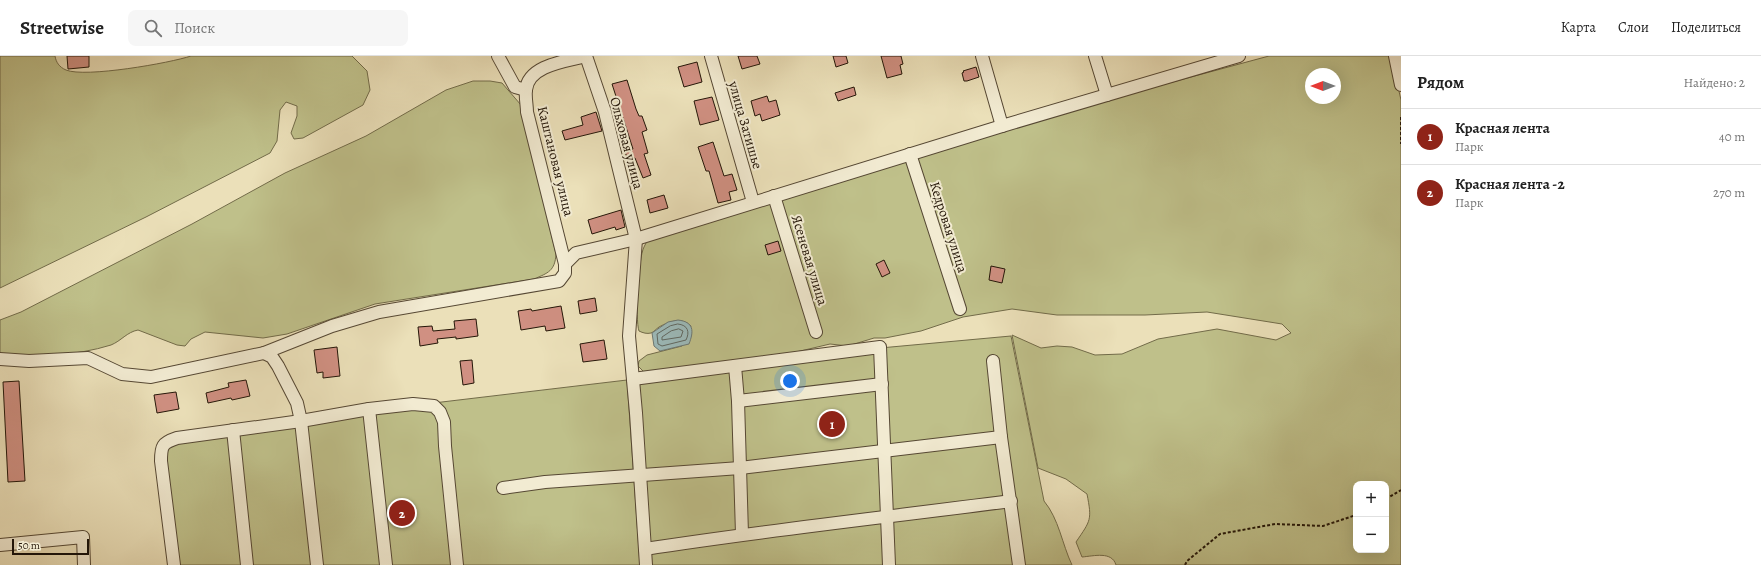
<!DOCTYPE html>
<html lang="ru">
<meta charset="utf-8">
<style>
body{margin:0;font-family:Alegreya,serif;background:#f6f6f6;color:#222}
.controls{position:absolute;right:12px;bottom:12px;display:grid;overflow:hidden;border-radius:8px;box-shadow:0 4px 16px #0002}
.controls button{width:36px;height:36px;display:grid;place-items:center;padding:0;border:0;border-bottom:1px solid #e0e0e0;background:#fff;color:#222;font:20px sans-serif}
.compass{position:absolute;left:1305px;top:12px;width:36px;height:36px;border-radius:50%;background:#fff;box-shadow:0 4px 16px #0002;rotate:270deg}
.scale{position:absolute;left:12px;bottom:10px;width:77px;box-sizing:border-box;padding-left:4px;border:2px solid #241608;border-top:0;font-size:11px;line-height:14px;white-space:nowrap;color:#241608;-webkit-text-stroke:3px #f2ebd2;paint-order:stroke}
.you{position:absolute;left:790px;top:325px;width:14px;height:14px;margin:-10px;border:3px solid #fff;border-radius:50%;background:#1a73e8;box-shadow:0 0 0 6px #1a73e833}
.badge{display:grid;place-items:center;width:26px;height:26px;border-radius:50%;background:#8f2418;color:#fff;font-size:13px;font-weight:700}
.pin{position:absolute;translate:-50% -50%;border:2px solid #fff;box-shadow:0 1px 4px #0006}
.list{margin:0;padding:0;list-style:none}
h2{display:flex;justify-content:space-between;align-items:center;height:52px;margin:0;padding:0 16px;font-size:17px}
h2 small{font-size:13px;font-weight:400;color:#767676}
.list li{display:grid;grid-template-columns:26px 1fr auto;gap:12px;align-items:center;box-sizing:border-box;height:56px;padding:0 16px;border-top:1px solid #e0e0e0}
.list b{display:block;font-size:15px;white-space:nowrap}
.list p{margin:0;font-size:13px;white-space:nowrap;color:#767676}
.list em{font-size:13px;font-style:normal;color:#767676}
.icon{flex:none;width:22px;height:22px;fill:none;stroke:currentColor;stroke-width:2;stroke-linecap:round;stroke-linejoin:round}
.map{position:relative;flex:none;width:1401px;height:509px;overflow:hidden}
header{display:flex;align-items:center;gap:24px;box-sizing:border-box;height:56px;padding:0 20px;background:#fff;border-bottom:1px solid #e0e0e0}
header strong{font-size:19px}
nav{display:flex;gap:22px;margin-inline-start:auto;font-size:14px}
.search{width:280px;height:36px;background:#f6f6f6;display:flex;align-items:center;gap:10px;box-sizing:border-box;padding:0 14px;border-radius:8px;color:#767676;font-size:15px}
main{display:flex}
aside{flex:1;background:#fff}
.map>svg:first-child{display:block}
.green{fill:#bfc08a;stroke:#726b49;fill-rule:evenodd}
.water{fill:#9cbaba;stroke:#6c7873}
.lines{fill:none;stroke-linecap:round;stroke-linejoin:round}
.shore{stroke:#606861;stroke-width:1}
.building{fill:#d09082;stroke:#241608}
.minor-casing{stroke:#564834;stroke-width:14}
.path{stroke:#241608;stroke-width:2;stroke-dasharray:3 2;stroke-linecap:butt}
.minor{stroke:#f2ebd2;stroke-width:12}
.labels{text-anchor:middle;stroke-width:4;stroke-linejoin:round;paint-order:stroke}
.street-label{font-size:14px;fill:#241608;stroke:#f2ebd2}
</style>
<header>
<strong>Streetwise</strong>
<div class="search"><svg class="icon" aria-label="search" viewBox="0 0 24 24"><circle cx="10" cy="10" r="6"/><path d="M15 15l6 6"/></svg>Поиск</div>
<nav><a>Карта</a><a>Слои</a><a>Поделиться</a></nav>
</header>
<main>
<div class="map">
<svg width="1401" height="509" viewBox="0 0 1401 509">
<rect width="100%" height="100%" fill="#ebe0b9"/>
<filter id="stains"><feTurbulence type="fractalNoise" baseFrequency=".005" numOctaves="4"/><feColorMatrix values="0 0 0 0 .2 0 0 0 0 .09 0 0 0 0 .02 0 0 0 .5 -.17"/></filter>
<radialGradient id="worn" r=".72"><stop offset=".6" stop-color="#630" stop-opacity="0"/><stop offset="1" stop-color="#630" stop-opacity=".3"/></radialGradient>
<g class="green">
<path d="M 0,0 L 55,0 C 56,6 59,11 66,14 C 85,22 170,7 191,0 L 352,0 L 367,15 L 370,34 L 363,49 L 303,82 L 294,83 L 291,77 L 297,60 L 297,50 L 286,46 L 280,54 L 277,85 L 270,97 L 146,161 L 0,232 Z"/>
<path d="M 1269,0 L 1391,0 L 1401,44 L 1401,509 L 1116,509 C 1112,495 1094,500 1082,501 L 1076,486 C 1091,464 1092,464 1087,438 L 1066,423 L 1038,412 L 1012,279 L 1041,292 L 1057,290 L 1072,291 L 1095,299 L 1122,298 L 1158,283 L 1217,273 L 1276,284 L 1291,277 L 1282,268 L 1207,256 L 1145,259 L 1057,259 L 1012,253 L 963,261 L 921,275 L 885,282 L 874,282 L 848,290 L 830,288 L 792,297 L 644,316 L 638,310 L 639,305 L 647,299 L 682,290 L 691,270 C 682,261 670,265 659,271 C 656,273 654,276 651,277 C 647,278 643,277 639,275 C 635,263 638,203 644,191 C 645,188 647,186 648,183 L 1102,45 ZM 1311,18 L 1335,18 L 1335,42 L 1311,42 ZM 1356,428 L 1386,428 L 1386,494 L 1356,494 Z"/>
<path d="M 473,25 L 490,25 L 502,27 L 521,49 L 556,198 C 555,215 548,217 534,223 L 375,248 L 287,278 L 263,282 L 205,276 L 191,283 L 185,290 L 177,289 L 138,274 C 127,276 121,285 111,289 C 76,300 36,301 0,300 L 0,264 L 21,256 L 192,168 L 285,117 L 366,80 L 446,34 Z"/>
<path d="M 1011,280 L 1044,445 C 1059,463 1062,488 1072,509 L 646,509 L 633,324 L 880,292 Z"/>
<polygon points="627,324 640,509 174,509 161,405 166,386 425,348"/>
</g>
<path class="water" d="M 678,264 C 694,266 694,275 689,288 L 660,295 L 654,290 L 652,277 L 668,266 Z"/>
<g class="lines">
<g class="shore">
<path d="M 678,268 C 688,269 690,276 686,284 L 662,290 L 658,288 L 657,278 L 670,270 Z"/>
<polygon points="679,273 683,275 681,281 662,284 662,281 671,275"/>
</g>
</g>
<g class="building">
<polygon points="67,0 89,0 89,11 68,13"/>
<polygon points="738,0 757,0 760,8 742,13"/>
<polygon points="833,0 846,0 848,7 836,11"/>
<polygon points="881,0 901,0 903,8 900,9 902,18 887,22"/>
<polygon points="697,6 702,26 684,31 678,11"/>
<polygon points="976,11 979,21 967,25 964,25 962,17 964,16 963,15"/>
<polygon points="627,24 636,53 639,60 642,60 647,74 642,76 648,97 644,98 651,119 643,122 635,102 628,104 625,96 633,93 612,28"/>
<polygon points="854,31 856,39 838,45 835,37"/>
<polygon points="767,40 769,46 776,44 780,59 762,65 760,58 755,60 751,45"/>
<polygon points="712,41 719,64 700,69 694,45"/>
<polygon points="596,56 602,75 565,84 562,75 583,69 581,61"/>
<polygon points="713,86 724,120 732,118 737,134 729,136 731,144 718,147 709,115 706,115 698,91"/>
<polygon points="664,139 668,152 650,157 647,144"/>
<polygon points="621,154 625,171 616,174 615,171 592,178 588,164"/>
<polygon points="778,185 781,195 768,199 765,189"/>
<polygon points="884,204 890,217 882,221 876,208"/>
<polygon points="991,210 1005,213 1002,227 989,224"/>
<polygon points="595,242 597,255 580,258 578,245"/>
<polygon points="561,250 565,272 546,275 545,270 521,274 518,255 531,253 532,255"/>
<polygon points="476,263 478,280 456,283 456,281 437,283 438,287 420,290 418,271 432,270 433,275 455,273 454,265"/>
<polygon points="604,284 607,303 583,306 580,288"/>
<polygon points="337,291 340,320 323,322 323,316 317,317 314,294"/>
<polygon points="472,304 474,327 463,329 460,305"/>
<polygon points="246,324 250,340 232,344 231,342 208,347 206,337 229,331 228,327"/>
<polygon points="19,325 25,425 8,426 3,326"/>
<polygon points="176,336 179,353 157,357 154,339"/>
</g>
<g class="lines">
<defs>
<g id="minor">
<polyline points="498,0 515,31 526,34"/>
<polyline points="586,0 605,56 636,183 629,280 636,357 646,509"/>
<polyline points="711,0 753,146"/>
<polyline points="982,0 1002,70"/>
<polyline points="1095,0 1107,39"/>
<polyline points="1395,0 1401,29"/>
<polyline points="910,98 960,253"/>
<polyline points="774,140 816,276"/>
<path d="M 565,208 L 527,56 C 527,49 525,41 526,34 C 528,9 567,5 586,0"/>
<polyline points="264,297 272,301 278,310 297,347 301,365 317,509"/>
<polyline points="0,303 29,305 88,302 122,318 151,321 264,297 332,270 379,256 559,225 565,217 565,208 576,197 636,183 1002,70 1239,0"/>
<polyline points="993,305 1001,381 1019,509"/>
<polyline points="735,310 738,345 742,478"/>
<polyline points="633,323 880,291 889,509"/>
<polyline points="738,345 882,328"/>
<polyline points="369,353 386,509"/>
<polyline points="233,374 247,509"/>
<polyline points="503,432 545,426 740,412 1001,381"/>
<polyline points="0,489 83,481 84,509"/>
<path d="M 645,493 C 767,474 889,461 1011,445"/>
<path d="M 174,509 L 161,405 C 161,390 162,387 177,382 L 301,365 L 369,353 L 413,348 L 434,350 L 440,356 L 444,366 L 445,390 L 457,509"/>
</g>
</defs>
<use href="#minor" class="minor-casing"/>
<g class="path">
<polyline points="1401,61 1401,88"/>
<polyline points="1386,443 1401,434"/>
<polyline points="1185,509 1187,505 1220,478 1275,468 1323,470 1356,459"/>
</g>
<use href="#minor" class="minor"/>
</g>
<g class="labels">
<g class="street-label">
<text transform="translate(746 69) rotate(74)" y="5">улица Затишье</text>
<text transform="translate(627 87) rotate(75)" y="5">Ольховая улица</text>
<text transform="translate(556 105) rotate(76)" y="5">Каштановая улица</text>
<text transform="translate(949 171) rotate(72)" y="5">Кедровая улица</text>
<text transform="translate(810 204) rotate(73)" y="5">Ясеневая улица</text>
</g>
</g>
<rect width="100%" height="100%" filter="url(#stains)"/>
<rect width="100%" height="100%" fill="url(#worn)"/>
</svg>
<div class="controls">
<button>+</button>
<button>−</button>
</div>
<svg class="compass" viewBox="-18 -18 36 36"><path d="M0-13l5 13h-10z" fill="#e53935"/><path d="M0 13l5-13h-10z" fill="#767676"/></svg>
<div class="scale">50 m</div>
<div class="you"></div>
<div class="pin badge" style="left:832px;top:368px">1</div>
<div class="pin badge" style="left:402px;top:457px">2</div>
</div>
<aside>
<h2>Рядом<small>Найдено: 2</small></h2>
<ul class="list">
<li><span class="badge">1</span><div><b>Красная лента</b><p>Парк</p></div><em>40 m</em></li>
<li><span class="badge">2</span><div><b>Красная лента -2</b><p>Парк</p></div><em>270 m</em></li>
</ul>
</aside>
</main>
